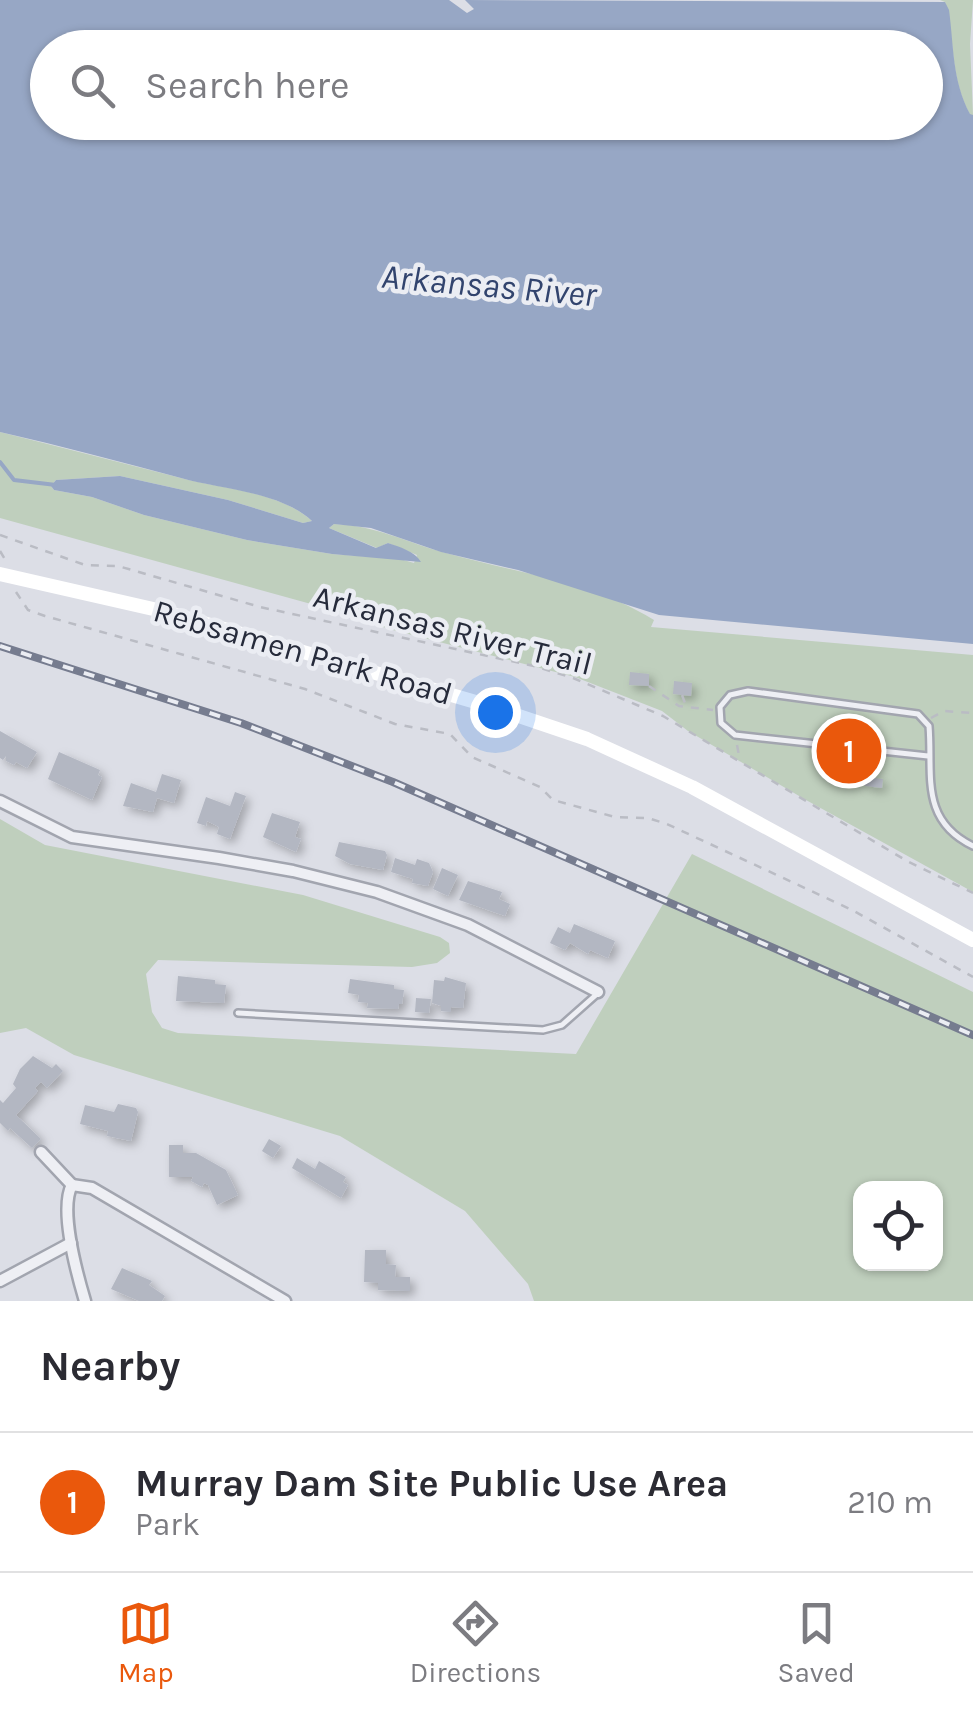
<!DOCTYPE html>
<style>
body{margin:0;font-family:Karla,sans-serif;background:#f2f2f3;color:#2b2b33}
.controls{position:absolute;right:30px;bottom:30px;display:grid;overflow:hidden;border-radius:20px;box-shadow:0 2px 8px #0004}
.controls button{width:90px;height:90px;display:grid;place-items:center;padding:0;border:0;border-bottom:2px solid #e1e1e2;background:#fff;color:#2b2b33;font:50px sans-serif}
.you{position:absolute;left:495px;top:712px;width:35px;height:35px;margin:-25px;border:8px solid #fff;border-radius:50%;background:#1a73e8;box-shadow:0 0 0 15px #1a73e833}
.badge{display:grid;place-items:center;width:65px;height:65px;border-radius:50%;background:#ea580c;color:#fff;font-size:32px;font-weight:700}
.pin{position:absolute;translate:-50% -50%;border:5px solid #fff;box-shadow:0 2px 10px #0006}
.list{margin:0;padding:0;list-style:none}
h2{display:flex;justify-content:space-between;align-items:center;height:130px;margin:0;padding:0 40px;font-size:42px}
h2 small{font-size:32px;font-weight:400;color:#7c7c81}
.list li{display:grid;grid-template-columns:65px 1fr auto;gap:30px;align-items:center;box-sizing:border-box;height:140px;padding:0 40px;border-top:2px solid #e1e1e2}
.list b{display:block;font-size:38px;white-space:nowrap}
.list p{margin:0;font-size:32px;white-space:nowrap;color:#7c7c81}
.list em{font-size:32px;font-style:normal;color:#7c7c81}
.icon{flex:none;width:55px;height:55px;fill:none;stroke:currentColor;stroke-width:2;stroke-linecap:round;stroke-linejoin:round}
.map{position:relative;flex:none;width:973px;height:1301px;overflow:hidden}
.search{position:absolute;background:#fff;box-shadow:0 2px 8px #0004;left:30px;right:30px;top:30px;height:110px;display:flex;align-items:center;gap:25px;box-sizing:border-box;padding:0 35px;border-radius:55px;color:#7c7c81;font-size:38px}
.sheet{height:270px;background:#fff}
nav{display:flex;justify-content:space-around;align-items:center;box-sizing:border-box;height:140px;border-top:2px solid #e1e1e2;background:#fff;font-size:28px;color:#7c7c81}
nav a{display:grid;justify-items:center;gap:5px}
nav .on{color:#ea580c}
.map>svg:first-child{display:block}
.green{fill:#bfcfbd;fill-rule:evenodd}
.water{fill:#97a7c5;fill-rule:evenodd}
.lines{fill:none;stroke-linecap:round;stroke-linejoin:round}
.stream{stroke:#97a7c5;stroke-width:4}
.building{fill:#b3b7c2;filter:url(#shadow)}
.lane-casing{stroke:#a2a5af;stroke-width:10}
.street-casing{stroke:#a2a5af;stroke-width:15}
.path{stroke:#babcc4;stroke-width:2.5;stroke-dasharray:8 8;stroke-linecap:butt}
.lane{stroke:#eeeff4;stroke-width:5}
.street{stroke:#eeeff4;stroke-width:10}
.secondary{stroke:#fff;stroke-width:14}
.rail-casing{stroke:#767c8f;stroke-width:8}
.rail{stroke:#ebedf3;stroke-width:4;stroke-dasharray:11;stroke-linecap:butt}
.labels{text-anchor:middle;stroke-width:9;stroke-linejoin:round;paint-order:stroke}
.street-label{font-size:32px;fill:#262b3b;stroke:#ebedf3}
.water-label{font-size:35px;font-style:italic;fill:#32446e;stroke:#ebedf3}
</style>
<div class="map">
<svg width="973" height="1301" viewBox="0 0 973 1301">
<defs>
<filter id="shadow"><feDropShadow dx="4.5" dy="4.5" stdDeviation="5" flood-color="#0004"/></filter>
</defs>
<rect width="100%" height="100%" fill="#dcdee6"/>
<g class="green">
<path d="M 940,0 L 973,0 L 970,44 L 973,115 L 970,115 C 949,74 956,44 945,2 Z"/>
<path d="M 0,432 C 61,447 121,463 181,478 C 222,489 279,491 312,521 L 303,523 L 228,500 L 120,476 L 56,480 L 51,486 L 54,490 L 92,497 L 144,515 L 247,540 L 332,554 L 400,559 L 414,563 L 417,555 L 388,543 L 377,548 L 329,528 L 334,524 C 375,525 408,543 446,553 C 516,573 592,581 654,620 L 651,627 L 973,655 L 973,892 L 806,800 L 688,731 L 662,711 L 575,677 L 389,629 L 340,612 L 0,518 Z"/>
<path d="M 0,819 L 45,845 L 303,895 L 440,937 L 449,943 L 450,953 L 437,963 L 412,967 L 158,960 L 146,974 L 152,1012 L 162,1028 L 178,1033 L 576,1054 L 692,854 L 973,992 L 973,1301 L 534,1301 L 528,1284 L 465,1211 L 340,1136 L 74,1055 L 26,1028 L 0,1033 ZM 936,1188 L 936,1264 L 860,1264 L 860,1188 Z"/>
</g>
<path class="water" d="M 0,0 L 449,0 L 467,13 L 474,9 L 465,0 L 945,2 L 949,10 C 954,47 952,80 970,114 L 973,115 L 973,644 L 659,615 L 518,570 L 441,552 L 371,528 L 334,524 L 329,528 L 376,548 L 388,543 C 399,547 415,551 421,562 L 332,554 L 247,540 L 144,515 L 92,497 L 54,490 L 51,486 L 56,480 L 120,476 L 228,500 L 303,523 L 312,521 C 281,492 220,489 181,478 C 121,462 61,446 0,432 ZM 48,48 L 926,48 L 926,122 L 48,122 Z"/>
<g class="lines">
<polyline class="stream" points="0,462 14,480 56,485"/>
</g>
<g class="building">
<polygon points="630,672 649,674 649,686 629,685"/>
<polygon points="674,681 692,683 691,696 673,694"/>
<polygon points="0,731 37,752 27,768 16,762 14,765 6,761 6,756 3,760 0,758"/>
<polygon points="59,752 100,770 98,775 102,777 92,800 48,779"/>
<polygon points="162,774 181,780 174,803 157,798 153,812 123,806 131,783 156,792"/>
<polygon points="865,777 883,779 882,788 865,786"/>
<polygon points="235,792 246,796 230,839 217,834 219,827 207,821 206,826 197,823 206,797 230,806"/>
<polygon points="272,813 300,822 295,837 301,839 296,852 263,837"/>
<polygon points="339,842 385,851 387,855 383,870 350,864 335,856"/>
<polygon points="395,858 415,865 417,859 429,863 433,872 428,886 412,883 413,879 391,872"/>
<polygon points="442,868 458,875 448,896 433,889"/>
<polygon points="468,881 502,892 499,899 510,904 505,916 459,900"/>
<polygon points="574,924 615,941 608,958 590,950 588,954 570,943 565,950 550,943 558,927 570,933"/>
<polygon points="178,976 215,980 215,984 226,985 224,1003 176,1001"/>
<polygon points="445,977 466,983 463,1008 451,1007 451,1012 441,1011 441,1006 432,1003 434,980 444,981"/>
<polygon points="350,979 394,985 394,989 404,990 402,1004 399,1004 398,1009 367,1008 368,1003 358,1002 359,995 348,993"/>
<polygon points="416,998 431,999 429,1013 415,1012"/>
<polygon points="33,1056 52,1068 56,1064 63,1071 47,1088 41,1082 35,1088 38,1091 16,1115 41,1139 32,1148 10,1128 8,1131 0,1123 0,1100 3,1103 16,1088 13,1084 20,1069"/>
<polygon points="118,1104 136,1108 138,1112 131,1141 107,1136 108,1131 80,1124 85,1105 114,1112"/>
<polygon points="269,1139 281,1146 273,1158 262,1151"/>
<polygon points="169,1145 183,1145 183,1153 196,1153 226,1170 238,1195 217,1205 208,1185 204,1183 202,1187 191,1181 193,1177 169,1177"/>
<polygon points="297,1158 315,1169 319,1161 346,1177 343,1182 348,1185 341,1198 292,1168"/>
<polygon points="365,1250 386,1250 386,1264 396,1265 395,1277 410,1277 410,1291 378,1290 378,1283 364,1282"/>
<polygon points="122,1268 152,1281 149,1285 165,1296 162,1301 139,1301 111,1289"/>
</g>
<g class="lines">
<defs>
<g id="lane">
<path d="M 928,756 L 735,735 L 721,723 L 720,707 L 730,695 L 748,691 L 918,714 L 929,726 C 933,774 919,820 973,846"/>
<polyline points="238,1013 543,1030 562,1025 597,994"/>
</g>
<g id="street">
<polyline points="0,801 72,837 219,858 293,871 377,892 468,925 598,992"/>
<polyline points="41,1152 72,1185"/>
<polyline points="72,1185 92,1188 285,1301"/>
<path d="M 72,1185 C 59,1209 77,1274 85,1301"/>
<polyline points="0,1281 71,1243"/>
</g>
</defs>
<use href="#lane" class="lane-casing"/>
<use href="#street" class="street-casing"/>
<g class="path">
<polyline points="0,535 85,565 118,566 260,607 534,666 573,678 663,716 907,861 973,893"/>
<polyline points="0,551 6,561"/>
<polyline points="16,592 28,610 45,616 305,689 395,724 450,734 472,757 540,787 553,800 615,817 648,818 667,824 852,910 973,977"/>
<polyline points="649,686 679,706 713,710"/>
<polyline points="682,695 686,706"/>
<polyline points="931,718 944,711 973,713"/>
<polyline points="737,745 740,761"/>
</g>
<use href="#lane" class="lane"/>
<use href="#street" class="street"/>
<polyline class="secondary" points="0,574 162,611 486,705 587,739 692,787 973,940"/>
<defs>
<polyline id="rail" points="0,646 241,723 393,782 973,1035"/>
</defs>
<use href="#rail" class="rail-casing"/>
<use href="#rail" class="rail"/>
</g>
<g class="labels">
<g class="street-label">
<text transform="translate(453 630) rotate(14)" y="11">Arkansas River Trail</text>
<text transform="translate(303 652) rotate(16)" y="11">Rebsamen Park Road</text>
</g>
<g class="water-label">
<text transform="translate(489 285) rotate(5)" y="12">Arkansas River</text>
</g>
</g>
</svg>
<div class="controls">
<button><svg class="icon" aria-label="locate" viewBox="0 0 24 24"><circle cx="12" cy="12" r="6"/><path d="M12 2v4M12 18v4M2 12h4M18 12h4"/></svg></button>
</div>
<div class="you"></div>
<div class="pin badge" style="left:849px;top:751px">1</div>
<div class="search"><svg class="icon" aria-label="search" viewBox="0 0 24 24"><circle cx="10" cy="10" r="6"/><path d="M15 15l6 6"/></svg>Search here</div>
</div>
<section class="sheet">
<h2>Nearby<small></small></h2>
<ul class="list">
<li><span class="badge">1</span><div><b>Murray Dam Site Public Use Area</b><p>Park</p></div><em>210 m</em></li>
</ul>
</section>
<nav>
<a class="on"><svg class="icon" aria-label="map" viewBox="0 0 24 24"><path d="M3 6l6-2 6 2 6-2v14l-6 2-6-2-6 2zM9 4v14M15 6v14"/></svg>Map</a>
<a><svg class="icon" aria-label="directions" viewBox="0 0 24 24"><path d="M12 3l9 9-9 9-9-9zM9 14v-3h6M13 9l2 2-2 2"/></svg>Directions</a>
<a><svg class="icon" aria-label="saved" viewBox="0 0 24 24"><path d="M7 4h10v16l-5-4-5 4z"/></svg>Saved</a>
</nav>
